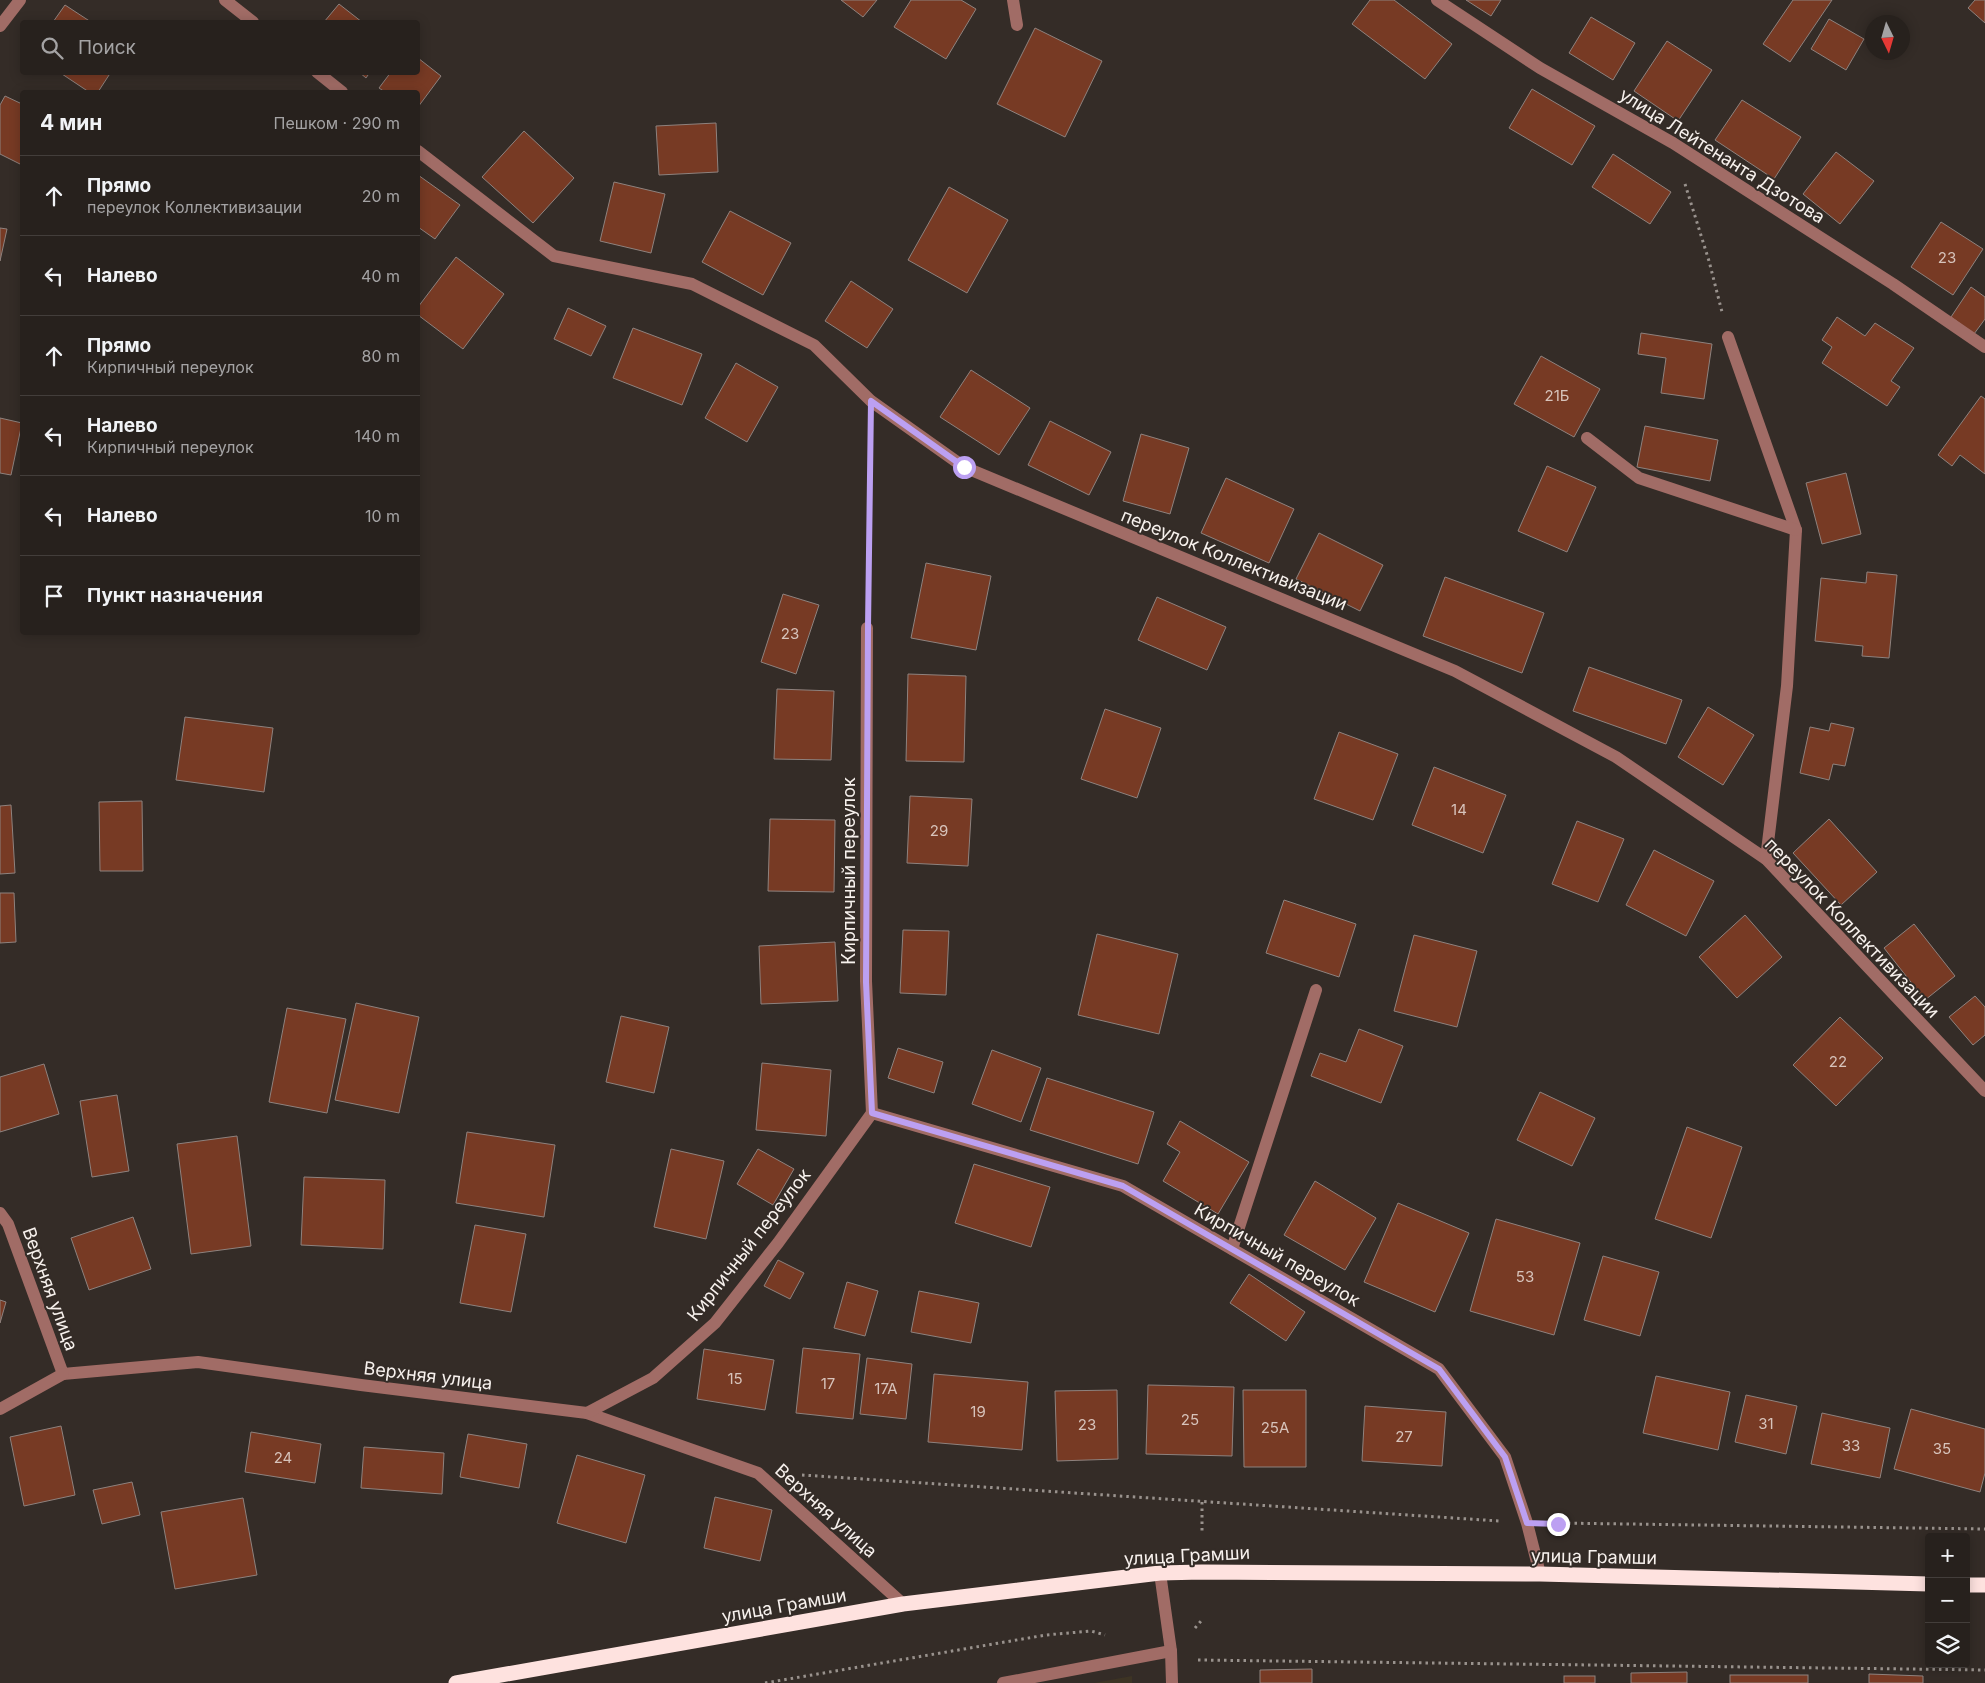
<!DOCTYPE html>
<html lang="ru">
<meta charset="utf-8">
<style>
body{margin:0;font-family:Inter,sans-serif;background:#2f2926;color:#f1f3f6}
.controls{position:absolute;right:15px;bottom:15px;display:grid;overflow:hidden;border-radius:5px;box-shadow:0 2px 12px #0003}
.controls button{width:45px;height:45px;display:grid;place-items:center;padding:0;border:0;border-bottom:1px solid #433e3b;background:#27211d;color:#f1f3f6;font:25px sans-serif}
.compass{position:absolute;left:1865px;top:15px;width:45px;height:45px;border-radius:50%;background:#27211d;box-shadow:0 2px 12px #0003;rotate:175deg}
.stop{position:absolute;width:15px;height:15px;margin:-11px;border:4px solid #bca0f2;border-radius:50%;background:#fff}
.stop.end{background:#bca0f2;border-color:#fff;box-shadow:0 1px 5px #0008}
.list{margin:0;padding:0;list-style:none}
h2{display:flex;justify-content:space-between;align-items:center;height:65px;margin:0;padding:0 20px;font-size:21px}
h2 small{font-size:16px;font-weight:400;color:#a4a3a4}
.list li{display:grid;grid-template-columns:32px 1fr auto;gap:15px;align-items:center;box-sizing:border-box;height:80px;padding:0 20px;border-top:1px solid #433e3b}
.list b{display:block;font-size:19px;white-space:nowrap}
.list p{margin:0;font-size:16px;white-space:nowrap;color:#a4a3a4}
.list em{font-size:16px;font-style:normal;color:#a4a3a4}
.icon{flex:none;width:28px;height:28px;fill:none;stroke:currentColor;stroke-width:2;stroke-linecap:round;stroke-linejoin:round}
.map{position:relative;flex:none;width:1985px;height:1683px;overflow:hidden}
.search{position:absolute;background:#27211d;box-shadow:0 2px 12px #0003;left:20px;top:20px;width:400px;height:55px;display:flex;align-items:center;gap:12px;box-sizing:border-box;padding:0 18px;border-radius:5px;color:#a4a3a4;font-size:19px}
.panel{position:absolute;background:#27211d;box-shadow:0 2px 12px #0003;left:20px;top:90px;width:400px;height:545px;border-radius:5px}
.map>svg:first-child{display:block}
.education{fill:#3d3424}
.building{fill:#773a24;stroke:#8e827e}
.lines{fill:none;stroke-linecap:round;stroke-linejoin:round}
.path{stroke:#99928d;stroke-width:3;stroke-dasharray:2.5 4;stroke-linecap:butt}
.minor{stroke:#a16c66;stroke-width:12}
.highway{stroke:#fee2df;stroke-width:15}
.route{stroke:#bca0f2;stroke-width:6}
.labels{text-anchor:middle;stroke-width:4;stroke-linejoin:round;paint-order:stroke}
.number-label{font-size:15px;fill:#d7c3bb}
.street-label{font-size:18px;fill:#f7f1ed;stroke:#342c27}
</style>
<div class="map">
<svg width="1985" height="1683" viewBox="0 0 1985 1683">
<rect width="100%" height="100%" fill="#342c27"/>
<polygon class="education" points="1132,1676 1132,1683 1094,1683"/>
<g class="building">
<polygon points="841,0 877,0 863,17"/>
<polygon points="911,0 961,0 976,9 946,59 894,27"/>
<polygon points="1370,0 1394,0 1452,44 1425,79 1352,24"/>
<polygon points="1466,0 1501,0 1491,16"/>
<polygon points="1793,0 1832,0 1790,62 1763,44"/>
<polygon points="1975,0 1985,0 1985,23 1968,8"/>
<polygon points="339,4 362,22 324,22"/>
<polygon points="65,5 91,22 53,22"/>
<polygon points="1591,17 1635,43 1613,80 1569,53"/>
<polygon points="1829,19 1864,39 1846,70 1811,49"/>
<polygon points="1035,28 1102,61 1065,137 997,104"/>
<polygon points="1667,41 1712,70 1678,121 1634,91"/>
<polygon points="418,58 441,76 418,107 418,92 385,92 379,88 391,72 418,72"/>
<polygon points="59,72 111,72 98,92 89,92"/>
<polygon points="359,72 370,72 366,78"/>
<polygon points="1532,89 1595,126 1572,165 1509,128"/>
<polygon points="5,96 22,104 22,165 0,154 0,105"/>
<polygon points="1742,100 1801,137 1774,179 1715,140"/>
<polygon points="716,123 718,172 659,175 656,126"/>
<polygon points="524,131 574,178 533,223 482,177"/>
<polygon points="1836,152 1874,181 1840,224 1803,194"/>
<polygon points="1613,154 1671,192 1650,224 1592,187"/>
<polygon points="418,175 460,205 435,239 418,227"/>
<polygon points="614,182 665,194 651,253 600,241"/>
<polygon points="949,187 1008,220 967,293 908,260"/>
<polygon points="730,211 791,243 763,295 702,262"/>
<polygon points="1941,222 1983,249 1953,295 1911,267"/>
<polygon points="0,228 7,229 0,261"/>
<polygon points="456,257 504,294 463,349 418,315 418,307"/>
<polygon points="851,281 893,309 867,348 825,321"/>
<polygon points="1971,287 1985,297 1985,319 1974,334 1951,317"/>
<polygon points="568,308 606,326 591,356 554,339"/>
<polygon points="1837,317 1865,336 1875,323 1914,348 1891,381 1900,387 1887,406 1822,363 1832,347 1822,340"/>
<polygon points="633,328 702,354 682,405 613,378"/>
<polygon points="1641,333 1712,344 1704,399 1661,393 1666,358 1638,354"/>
<polygon points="1541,356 1600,389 1574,437 1514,404"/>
<polygon points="736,363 778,387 747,442 705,418"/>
<polygon points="971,370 1030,408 999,455 940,417"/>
<polygon points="1981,396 1985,399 1985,474 1960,455 1952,466 1938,455"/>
<polygon points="0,418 22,423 11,475 0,473"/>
<polygon points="1050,421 1111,452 1089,495 1028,465"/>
<polygon points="1645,426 1718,440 1710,481 1637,467"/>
<polygon points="1141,434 1189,448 1170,514 1123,501"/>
<polygon points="1547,466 1596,487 1567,552 1518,531"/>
<polygon points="1846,473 1861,534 1822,544 1806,483"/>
<polygon points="1226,478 1294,509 1269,563 1201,533"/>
<polygon points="1319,533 1383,565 1360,611 1296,579"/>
<polygon points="926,563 991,576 976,650 911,638"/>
<polygon points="1867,572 1897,575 1889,658 1862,656 1863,646 1815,641 1821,578 1866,583"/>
<polygon points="1445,577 1544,613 1522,673 1423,636"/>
<polygon points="783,594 819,605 796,674 761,662"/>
<polygon points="1157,597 1226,627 1207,670 1138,640"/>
<polygon points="1589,667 1682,700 1666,744 1573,711"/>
<polygon points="908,674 966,676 964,762 906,761"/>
<polygon points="777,689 834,691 831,760 774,759"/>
<polygon points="1708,707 1754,735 1723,785 1678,757"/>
<polygon points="1105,709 1161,728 1137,798 1081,779"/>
<polygon points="185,717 273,728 264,792 176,780"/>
<polygon points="1831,723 1854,728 1845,766 1833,764 1829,780 1800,773 1810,727 1829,731"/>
<polygon points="1339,732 1398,754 1373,820 1314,799"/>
<polygon points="1434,767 1506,795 1483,853 1412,825"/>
<polygon points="910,796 972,799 968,866 907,863"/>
<polygon points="142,801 143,871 100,871 99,802"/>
<polygon points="11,805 15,873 0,874 0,806"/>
<polygon points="770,819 835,820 834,892 768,891"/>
<polygon points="1829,819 1877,872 1841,905 1793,853"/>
<polygon points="1577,821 1624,839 1598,902 1552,884"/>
<polygon points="1654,850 1714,881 1686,936 1626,905"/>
<polygon points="0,893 14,893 16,942 0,943"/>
<polygon points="1284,900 1356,924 1339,977 1266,953"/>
<polygon points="1745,915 1782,957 1737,998 1699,957"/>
<polygon points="1914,924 1955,976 1925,1000 1884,948"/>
<polygon points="903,930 949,931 946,995 900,993"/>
<polygon points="1097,934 1178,954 1159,1034 1078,1015"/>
<polygon points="1414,935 1477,951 1457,1027 1394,1011"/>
<polygon points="835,942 838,1001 761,1004 759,946"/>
<polygon points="1975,996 1985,1007 1985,1035 1973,1045 1949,1017"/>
<polygon points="356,1003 419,1017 399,1113 335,1100"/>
<polygon points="287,1008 346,1019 327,1113 269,1102"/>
<polygon points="621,1016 669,1027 654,1093 606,1082"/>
<polygon points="1840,1017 1883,1058 1836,1106 1793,1065"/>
<polygon points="1359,1029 1403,1046 1381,1103 1311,1076 1320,1053 1346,1062"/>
<polygon points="898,1048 943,1062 934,1093 888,1078"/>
<polygon points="992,1050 1041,1068 1021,1122 972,1104"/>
<polygon points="762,1063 831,1070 826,1136 756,1130"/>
<polygon points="44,1064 59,1114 0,1132 0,1077"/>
<polygon points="1047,1078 1154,1112 1138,1164 1030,1130"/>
<polygon points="1540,1092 1595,1118 1572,1166 1517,1140"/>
<polygon points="117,1095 129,1171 92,1177 80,1101"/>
<polygon points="1180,1121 1249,1162 1218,1214 1163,1181 1180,1152 1167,1144"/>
<polygon points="1687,1127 1742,1147 1711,1238 1655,1219"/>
<polygon points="467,1132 555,1145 544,1217 456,1203"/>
<polygon points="237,1136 251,1246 191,1254 177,1144"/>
<polygon points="671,1149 724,1161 706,1239 654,1227"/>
<polygon points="758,1149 794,1169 773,1205 737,1184"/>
<polygon points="974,1164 1050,1187 1031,1247 955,1223"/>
<polygon points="304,1177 385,1180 383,1249 301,1245"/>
<polygon points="1315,1181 1376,1218 1345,1270 1284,1235"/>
<polygon points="1398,1203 1469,1233 1435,1312 1364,1282"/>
<polygon points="133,1217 151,1269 89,1290 71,1238"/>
<polygon points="1496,1219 1580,1243 1554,1335 1470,1311"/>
<polygon points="475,1225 526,1234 511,1312 460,1303"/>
<polygon points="1603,1256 1659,1272 1640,1336 1584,1320"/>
<polygon points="778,1260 804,1273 790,1299 764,1286"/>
<polygon points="1249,1274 1305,1312 1286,1341 1230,1303"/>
<polygon points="847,1282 878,1291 865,1336 834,1328"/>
<polygon points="919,1291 979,1303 971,1343 911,1332"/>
<polygon points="0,1300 6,1302 0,1323"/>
<polygon points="803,1348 860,1354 853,1419 796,1413"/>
<polygon points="704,1349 774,1360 765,1410 697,1399"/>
<polygon points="867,1358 912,1364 906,1419 860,1414"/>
<polygon points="934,1374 1028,1382 1022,1450 928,1442"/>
<polygon points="1656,1376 1730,1392 1718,1450 1643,1433"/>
<polygon points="1148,1385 1234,1387 1232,1456 1146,1454"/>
<polygon points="1117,1390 1118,1459 1057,1461 1055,1391"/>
<polygon points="1243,1390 1306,1390 1306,1467 1244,1467"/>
<polygon points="1746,1395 1797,1406 1786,1454 1735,1442"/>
<polygon points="1365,1406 1446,1412 1442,1466 1362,1461"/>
<polygon points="1911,1409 1985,1429 1985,1473 1980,1492 1894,1469"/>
<polygon points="1822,1413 1890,1428 1880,1478 1811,1464"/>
<polygon points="61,1426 75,1495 24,1506 10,1437"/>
<polygon points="251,1432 321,1444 315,1483 245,1472"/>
<polygon points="468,1434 527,1444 519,1488 460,1477"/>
<polygon points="364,1447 444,1453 442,1494 361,1488"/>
<polygon points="577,1455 645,1475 626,1543 557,1523"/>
<polygon points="132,1482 140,1515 102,1524 93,1490"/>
<polygon points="715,1497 772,1510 760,1561 704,1548"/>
<polygon points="243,1498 257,1575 175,1589 161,1512"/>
<polygon points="1312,1669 1312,1683 1260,1683 1260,1670"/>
<polygon points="1687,1672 1687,1683 1631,1683 1631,1673"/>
<polygon points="1869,1674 1923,1676 1923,1683 1869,1683"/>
<rect x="1730" y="1675" width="78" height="8"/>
<rect x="1564" y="1676" width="31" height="7"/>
</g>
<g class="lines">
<g class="path">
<polyline points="1685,184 1709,261 1722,312"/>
<polyline points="868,603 871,434"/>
<polyline points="802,1475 1499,1521"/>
<polyline points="1202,1502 1202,1531"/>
<polyline points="1555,1523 1985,1529"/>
<polyline points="1195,1628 1201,1621"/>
<polyline points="1198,1660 1985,1670"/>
<polyline points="765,1683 1046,1635 1091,1631 1105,1635"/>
</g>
<g class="minor">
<polyline points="225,0 253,22"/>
<polyline points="1013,0 1017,25"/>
<polyline points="1437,0 1540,68 1673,143 1893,284 1985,347"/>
<polyline points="0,26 20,0"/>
<polyline points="317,72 342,92"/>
<polyline points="418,151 554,256 692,284 814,345 871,401 964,467 1455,671 1616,757 1766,859 1985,1091"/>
<polyline points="1728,337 1796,530 1787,686 1766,859"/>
<polyline points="1587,438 1639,478 1796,530"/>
<polyline points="872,1113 1123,1186 1439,1369 1505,1457 1527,1523 1540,1574"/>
<polyline points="0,1213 8,1224 63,1374 198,1362 361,1385 587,1413 758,1473 903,1604"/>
<polyline points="1232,1249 1316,990"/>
<polyline points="0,1409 63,1374"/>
<polyline points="587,1413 653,1378 715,1323 778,1243 872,1113 866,981 867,628"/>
<polyline points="1160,1573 1171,1651 1172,1683"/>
<polyline points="1003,1683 1171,1651"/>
</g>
<g class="highway">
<polyline points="1966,1585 1985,1585"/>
<polyline points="456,1683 903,1604 1160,1573 1202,1572 1540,1574 1929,1584"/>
</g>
</g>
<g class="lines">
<polyline class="route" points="964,467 871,401 868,628 866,982 872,1113 1123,1186 1439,1369 1505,1457 1527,1523 1558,1524"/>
</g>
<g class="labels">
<g class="number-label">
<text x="1947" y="263">23</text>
<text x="1557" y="401">21Б</text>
<text x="790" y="639">23</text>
<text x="1459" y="815">14</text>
<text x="939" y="836">29</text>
<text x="1838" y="1067">22</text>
<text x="1525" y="1282">53</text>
<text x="735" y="1384">15</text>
<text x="828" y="1389">17</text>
<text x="886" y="1394">17А</text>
<text x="978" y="1417">19</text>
<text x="1190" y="1425">25</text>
<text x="1766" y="1429">31</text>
<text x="1087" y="1430">23</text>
<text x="1275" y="1433">25А</text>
<text x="1404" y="1442">27</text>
<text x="1851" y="1451">33</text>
<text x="1942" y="1454">35</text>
<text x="283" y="1463">24</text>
</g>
<g class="street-label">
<text transform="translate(1722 156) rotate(32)" y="6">улица Лейтенанта Дзотова</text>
<text transform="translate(1234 560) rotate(22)" y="6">переулок Коллективизации</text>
<text transform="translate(849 871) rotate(-90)" y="6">Кирпичный переулок</text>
<text transform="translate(1852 928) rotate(46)" y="6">переулок Коллективизации</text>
<text transform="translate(749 1245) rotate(-52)" y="6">Кирпичный переулок</text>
<text transform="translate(1277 1255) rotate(30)" y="6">Кирпичный переулок</text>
<text transform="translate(50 1289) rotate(70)" y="6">Верхняя улица</text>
<text transform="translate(428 1376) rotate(7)" y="6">Верхняя улица</text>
<text transform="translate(826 1511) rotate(42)" y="6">Верхняя улица</text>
<text transform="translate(1187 1556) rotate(-3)" y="6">улица Грамши</text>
<text transform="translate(1594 1557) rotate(1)" y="6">улица Грамши</text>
<text transform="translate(784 1606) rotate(-10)" y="6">улица Грамши</text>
</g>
</g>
</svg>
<div class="controls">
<button>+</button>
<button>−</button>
<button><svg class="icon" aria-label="layers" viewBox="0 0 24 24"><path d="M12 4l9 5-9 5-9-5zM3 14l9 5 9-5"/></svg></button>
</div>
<svg class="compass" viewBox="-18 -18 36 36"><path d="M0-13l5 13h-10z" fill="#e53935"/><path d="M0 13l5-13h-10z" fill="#a4a3a4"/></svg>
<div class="stop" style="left:964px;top:467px"></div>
<div class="stop end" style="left:1558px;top:1524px"></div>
<div class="search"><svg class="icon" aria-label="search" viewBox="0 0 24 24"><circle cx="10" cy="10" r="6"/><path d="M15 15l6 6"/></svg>Поиск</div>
<section class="panel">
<h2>4 мин<small>Пешком · 290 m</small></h2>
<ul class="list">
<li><svg class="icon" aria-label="ahead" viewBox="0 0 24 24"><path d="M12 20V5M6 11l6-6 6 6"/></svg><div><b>Прямо</b><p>переулок Коллективизации</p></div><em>20 m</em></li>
<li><svg class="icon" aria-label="left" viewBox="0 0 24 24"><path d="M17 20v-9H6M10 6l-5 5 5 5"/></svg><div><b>Налево</b></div><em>40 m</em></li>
<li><svg class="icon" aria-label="ahead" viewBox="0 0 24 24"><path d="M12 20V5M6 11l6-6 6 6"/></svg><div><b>Прямо</b><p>Кирпичный переулок</p></div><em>80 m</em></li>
<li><svg class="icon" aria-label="left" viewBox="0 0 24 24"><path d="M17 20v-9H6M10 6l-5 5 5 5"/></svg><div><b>Налево</b><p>Кирпичный переулок</p></div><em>140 m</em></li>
<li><svg class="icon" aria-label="left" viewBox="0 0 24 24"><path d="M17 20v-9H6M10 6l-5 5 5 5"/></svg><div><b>Налево</b></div><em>10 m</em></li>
<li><svg class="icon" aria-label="arrive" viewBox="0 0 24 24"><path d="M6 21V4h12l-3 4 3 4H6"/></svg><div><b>Пункт назначения</b></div></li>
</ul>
</section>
</div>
